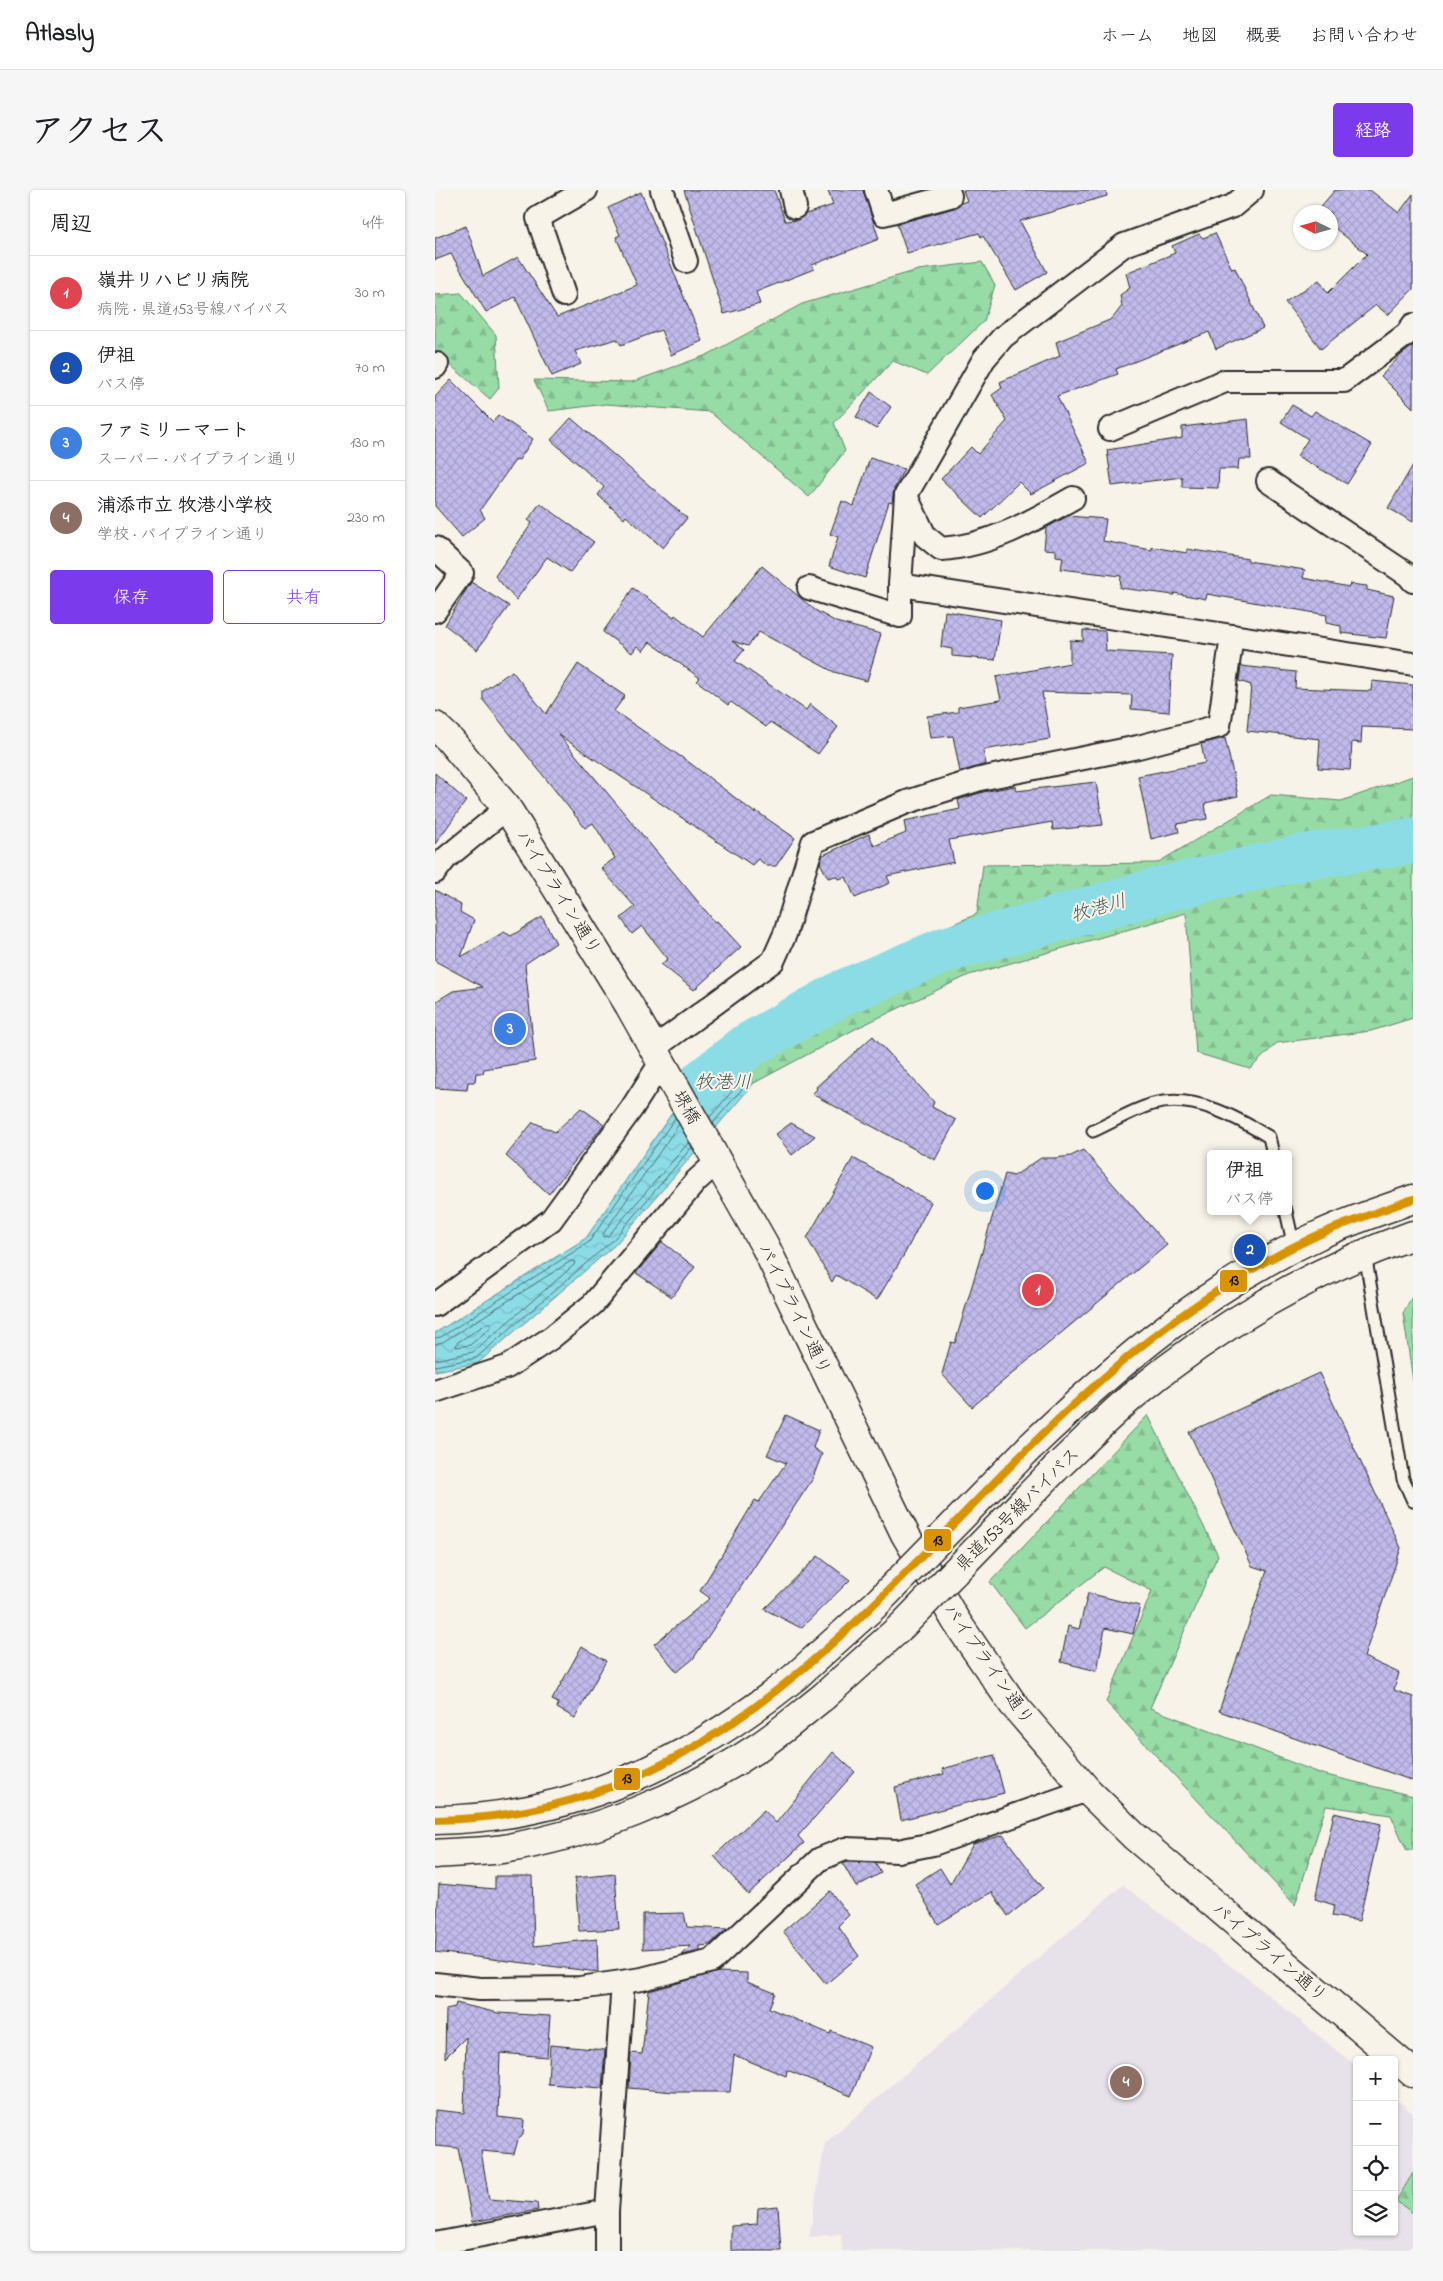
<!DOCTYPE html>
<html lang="ja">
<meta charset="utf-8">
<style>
body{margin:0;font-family:"Indie Flower","Klee One",sans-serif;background:#f6f6f6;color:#202124}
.controls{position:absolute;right:15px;bottom:15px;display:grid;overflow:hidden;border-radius:5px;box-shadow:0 1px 4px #0004}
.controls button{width:45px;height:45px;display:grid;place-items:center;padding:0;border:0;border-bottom:1px solid #e0e0e0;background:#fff;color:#202124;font:25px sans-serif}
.compass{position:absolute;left:858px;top:15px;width:45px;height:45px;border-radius:50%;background:#fff;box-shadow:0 1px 4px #0004;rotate:275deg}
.you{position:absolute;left:549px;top:1000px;width:18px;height:18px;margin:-12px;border:4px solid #fff;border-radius:50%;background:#1a73e8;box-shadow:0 0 0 8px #1a73e833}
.badge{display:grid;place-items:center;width:32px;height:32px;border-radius:50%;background:#7c3aed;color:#fff;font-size:16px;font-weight:700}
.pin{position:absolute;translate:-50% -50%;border:2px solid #fff;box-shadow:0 1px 5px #0006}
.popup{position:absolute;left:772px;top:960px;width:85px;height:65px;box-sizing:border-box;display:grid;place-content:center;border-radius:5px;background:#fff;filter:drop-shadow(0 1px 4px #0005);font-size:16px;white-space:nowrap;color:#757577}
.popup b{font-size:19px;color:#202124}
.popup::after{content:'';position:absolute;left:50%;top:100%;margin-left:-10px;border:10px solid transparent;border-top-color:#fff}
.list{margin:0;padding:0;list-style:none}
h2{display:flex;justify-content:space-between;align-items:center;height:65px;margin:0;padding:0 20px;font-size:21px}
h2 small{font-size:16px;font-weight:400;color:#757577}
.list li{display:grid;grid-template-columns:32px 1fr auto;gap:15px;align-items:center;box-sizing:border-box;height:75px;padding:0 20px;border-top:1px solid #e0e0e0}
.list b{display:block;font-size:19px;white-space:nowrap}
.list p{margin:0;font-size:16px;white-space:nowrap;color:#757577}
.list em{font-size:16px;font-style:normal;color:#757577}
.actions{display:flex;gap:10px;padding:15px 20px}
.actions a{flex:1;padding:11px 0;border:1px solid #7c3aed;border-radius:5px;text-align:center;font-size:18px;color:#7c3aed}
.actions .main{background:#7c3aed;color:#fff}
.icon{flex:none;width:28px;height:28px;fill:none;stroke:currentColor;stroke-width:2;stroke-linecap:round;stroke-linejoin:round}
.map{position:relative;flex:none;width:978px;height:2061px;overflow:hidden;border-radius:5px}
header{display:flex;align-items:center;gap:30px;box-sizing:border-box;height:70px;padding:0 25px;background:#fff;border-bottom:1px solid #e0e0e0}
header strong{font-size:24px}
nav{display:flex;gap:28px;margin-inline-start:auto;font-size:18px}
.intro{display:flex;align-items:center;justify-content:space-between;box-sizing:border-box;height:120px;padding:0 30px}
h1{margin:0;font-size:35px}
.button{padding:12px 22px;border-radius:5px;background:#7c3aed;color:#fff;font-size:18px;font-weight:700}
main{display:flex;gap:30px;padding:0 30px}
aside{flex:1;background:#fff;border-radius:5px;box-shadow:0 1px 4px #0004}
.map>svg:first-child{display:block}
.built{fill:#e7e2e9}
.forest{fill:url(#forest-firs);stroke:#618368}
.water{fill:url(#water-waves);stroke:#65959b}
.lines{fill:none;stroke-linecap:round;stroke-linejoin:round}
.shore{stroke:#527276;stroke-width:1}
.river{stroke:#8cdce6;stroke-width:46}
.building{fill:url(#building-cross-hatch);stroke:#2b2b2b}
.lane-casing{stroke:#2b2b2b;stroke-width:15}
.street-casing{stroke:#2b2b2b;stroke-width:26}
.secondary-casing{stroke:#2b2b2b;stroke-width:31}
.lane{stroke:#f7f3e8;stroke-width:11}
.street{stroke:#f7f3e8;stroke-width:22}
.secondary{stroke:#f7f3e8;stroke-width:28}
.secondary-bridge-casing{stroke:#2b2b2b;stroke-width:31;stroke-linecap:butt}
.secondary-bridge{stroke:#f7f3e8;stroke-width:28}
.bus-1-casing{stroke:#f7f3e8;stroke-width:11}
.bus-1{stroke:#d89406;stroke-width:8}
.labels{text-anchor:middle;stroke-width:4;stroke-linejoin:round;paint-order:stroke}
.street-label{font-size:18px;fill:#2b2b2b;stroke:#f7f3e8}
.water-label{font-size:19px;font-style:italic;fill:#43575a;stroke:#f7f3e8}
.line-badge{stroke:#f7f3e8;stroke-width:2}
.pale-badge-label{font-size:14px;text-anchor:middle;font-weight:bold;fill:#111}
</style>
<header>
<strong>Atlasly</strong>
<nav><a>ホーム</a><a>地図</a><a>概要</a><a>お問い合わせ</a></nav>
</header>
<div class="intro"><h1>アクセス</h1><a class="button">経路</a></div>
<main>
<aside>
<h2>周辺<small>4件</small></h2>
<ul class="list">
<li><span class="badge" style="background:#e0444e">1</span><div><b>嶺井リハビリ病院</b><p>病院 · 県道153号線バイパス</p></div><em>30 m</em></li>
<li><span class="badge" style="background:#1a4fb4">2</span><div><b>伊祖</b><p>バス停</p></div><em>70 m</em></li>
<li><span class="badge" style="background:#3f7fe0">3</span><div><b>ファミリーマート</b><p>スーパー · パイプライン通り</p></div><em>130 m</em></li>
<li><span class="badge" style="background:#8d6e63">4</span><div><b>浦添市立 牧港小学校</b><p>学校 · パイプライン通り</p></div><em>230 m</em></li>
</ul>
<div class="actions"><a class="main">保存</a><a>共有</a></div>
</aside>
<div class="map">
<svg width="978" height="2061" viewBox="0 0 978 2061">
<defs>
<pattern id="forest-firs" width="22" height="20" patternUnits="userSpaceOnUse" patternTransform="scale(1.25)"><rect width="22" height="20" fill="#97dba6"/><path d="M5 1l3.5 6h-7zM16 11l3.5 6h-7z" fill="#82bc8f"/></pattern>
<pattern id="water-waves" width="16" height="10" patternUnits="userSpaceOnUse" patternTransform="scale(1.25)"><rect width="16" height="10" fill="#8cdce6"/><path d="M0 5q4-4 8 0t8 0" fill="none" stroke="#79bdc5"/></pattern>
<pattern id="building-cross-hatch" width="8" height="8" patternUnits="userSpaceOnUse" patternTransform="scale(1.25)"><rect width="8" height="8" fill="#c1baeb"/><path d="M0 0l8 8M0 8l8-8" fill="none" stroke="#a6a0ca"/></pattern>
</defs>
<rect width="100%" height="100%" fill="#f7f3e8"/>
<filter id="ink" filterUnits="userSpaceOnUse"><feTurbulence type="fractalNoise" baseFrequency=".02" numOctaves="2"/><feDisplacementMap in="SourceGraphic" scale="10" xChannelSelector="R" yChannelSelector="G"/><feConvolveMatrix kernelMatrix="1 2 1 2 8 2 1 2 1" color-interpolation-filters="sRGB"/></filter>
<g filter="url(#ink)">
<polygon class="built" points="688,1695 821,1795 922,1877 922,2042 959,2042 959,1908 978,1923 978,2061 407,2061 406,2044 374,2047 390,1953"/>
<g class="forest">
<polygon points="547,72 560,95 549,131 492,185 458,171 399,233 410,261 374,307 275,222 171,214 114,221 99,190 197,192 272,165 367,114 483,80"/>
<polygon points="0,103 1,105 26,103 61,145 64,198 55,209 0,162"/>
<polygon points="978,586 978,828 936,841 842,853 815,879 761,863 751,723 534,785 424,837 319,893 310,886 365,838 466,792 456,760 542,724 548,675 722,673 836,605 906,611"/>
<polygon points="978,1105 978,1191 968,1123"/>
<polygon points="713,1225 783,1365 715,1518 887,1584 978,1606 978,1659 972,1661 956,1625 891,1616 860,1715 671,1512 717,1401 669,1377 590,1438 555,1392"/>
<polygon points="978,1983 978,2023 961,2011"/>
</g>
<polygon class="water" points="290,846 319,893 181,1054 43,1173 0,1181 0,1143 151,1048"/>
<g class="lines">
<g class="shore">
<polyline points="259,900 288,858 291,858 312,893 278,933"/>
<polyline points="263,906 288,870 291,869 305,892 275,927"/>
<polyline points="267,913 287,883 291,883 295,892 271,920"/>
<polyline points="244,934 168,1044 168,1047 173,1046 254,952"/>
<polygon points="53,1133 56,1133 56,1137 35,1155 21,1157 22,1153"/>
<polyline points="0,1148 6,1147 154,1052 240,928"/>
<polyline points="0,1154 8,1152 136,1071 140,1072 139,1075 38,1162 0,1170"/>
<polyline points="0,1176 41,1168 178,1050 257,957"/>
</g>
<polyline class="river" points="256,910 267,892 314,855 409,802 510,760 730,699 869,667 978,651"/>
</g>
<g class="building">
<polygon points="249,0 339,0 350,31 363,30 371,24 398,15 393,0 428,0 444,49 377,75 379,79 321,102 325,114 289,124"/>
<polygon points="528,0 671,0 672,6 585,31 612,82 581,100 548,46 546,47 544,43 472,63 462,34 519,18 526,13 532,11"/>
<polygon points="900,0 935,0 964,23 978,4 978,99 953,125 941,115 886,159 850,112 884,90 893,103 932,64 896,35 896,22 881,22"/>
<polygon points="206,2 267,151 236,165 226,140 186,155 182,149 140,161 146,174 117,186 80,107 51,122 16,64 0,70 0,48 31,36 48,86 83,67 122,127 202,95 181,47 185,45 173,18"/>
<polygon points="780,43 797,79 800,78 828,138 781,159 774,142 681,179 683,184 622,206 654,273 596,304 584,292 547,328 506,289 536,257 543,264 572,231 557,205 567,198 565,192 625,166 621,152 677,129 687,116 685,105 695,98 691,83 740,63 737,56 764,44 768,48"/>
<polygon points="978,156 978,218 946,186 966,165"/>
<polygon points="16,190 58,232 63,225 98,249 84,270 81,269 45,320 50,328 27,347 0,316 0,207"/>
<polygon points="436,202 456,217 441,239 421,227"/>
<polygon points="857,215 876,226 880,221 937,255 912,294 862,266 873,249 846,232"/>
<polygon points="136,228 252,328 228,358 191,326 189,329 163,305 169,297 116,250"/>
<polygon points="813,229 816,269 804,269 803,279 784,279 783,298 747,297 747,287 677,296 672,260 747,248 747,237"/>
<polygon points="435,268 469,279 459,299 457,313 454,312 430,388 394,376 403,347 395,344 407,311 419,316"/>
<polygon points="978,275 978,332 953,318"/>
<polygon points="105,313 159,352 135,382 112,367 81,410 60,386 97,333 93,330"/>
<polygon points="633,326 671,329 668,351 717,360 717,357 752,363 752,359 813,369 813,371 870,380 868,388 914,397 915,394 932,396 932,400 959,406 951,448 906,443 906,436 891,433 892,425 772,404 771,409 739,403 739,405 685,398 686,386 626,379 628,367 621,366 621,360 609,359 611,338"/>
<polygon points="327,376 380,420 401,432 446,444 432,491 399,482 324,442 313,456 297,451 309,460 300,471 371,520 375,514 403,537 383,564 335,532 331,537 296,512 293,515 262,491 265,488 215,452 208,461 202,456 197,463 168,442 198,398 239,427 240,425 268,447"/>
<polygon points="36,392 74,416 42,460 10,435"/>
<polygon points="510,421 566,430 560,470 517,466 517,459 506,457"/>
<polygon points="648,440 670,441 671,461 737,465 734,522 696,519 697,505 607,502 615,549 548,560 551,574 525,582 518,546 495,548 492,526 523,522 523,517 566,510 561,487 635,473 635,450 648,451"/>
<polygon points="143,474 190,506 179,521 255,573 320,623 321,621 360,648 341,676 332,676 323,669 317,675 124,545 280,732 282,731 306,757 259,800 226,774 233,769 207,736 197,744 186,728 200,717 166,678 180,668 158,633 150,638 48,510 48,501 77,481 111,524"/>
<polygon points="806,476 861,482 860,498 936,501 937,491 978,495 978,539 927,537 926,553 917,552 915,580 883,578 885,549 812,541 816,495 804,491"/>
<polygon points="790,548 803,606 770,613 772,629 742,634 744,642 716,649 703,586 770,573 766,554"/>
<polygon points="0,583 31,611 0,654"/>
<polygon points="661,592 668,635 618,640 617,632 514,650 519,672 452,686 455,693 420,708 411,687 403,689 401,686 393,688 385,673 388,665 434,644 439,656 471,643 469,631 525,619 523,610 548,602 580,596 581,601"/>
<polygon points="0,700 26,715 25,722 39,730 26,767 69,742 76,746 107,727 121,753 90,774 100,871 49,879 48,883 41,883 40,892 33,892 32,900 0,898 0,812 18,801 48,797 0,771"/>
<polygon points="438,846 499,912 497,917 521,930 500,970 377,904 382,899 381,897"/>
<polygon points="146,918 169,934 114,1004 71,966 98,932 120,942"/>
<polygon points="356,933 380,946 357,965 341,944"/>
<polygon points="648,960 732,1055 537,1217 507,1184 516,1152 520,1153 570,984 579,986 606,968 620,968 636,966"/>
<polygon points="418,968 496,1012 470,1063 442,1110 401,1085 397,1092 372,1048"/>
<polygon points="227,1052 260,1077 237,1107 201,1083"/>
<polygon points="884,1183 966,1358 929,1467 964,1483 959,1500 978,1507 978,1591 784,1521 832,1381 817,1376 754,1242"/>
<polygon points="351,1225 384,1240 378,1258 387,1264 377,1290 258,1469 242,1482 219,1454 275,1408 265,1401 320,1310 324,1312 351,1273 332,1265"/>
<polygon points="383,1366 415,1390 366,1438 329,1419"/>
<polygon points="653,1403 705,1416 698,1444 670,1438 662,1481 626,1472 633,1436 644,1439"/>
<polygon points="147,1456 171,1471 140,1528 122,1518 123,1513 117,1510"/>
<polygon points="398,1562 420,1582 363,1646 369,1653 313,1704 279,1666 329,1620 341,1633"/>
<polygon points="559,1565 569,1603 466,1630 460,1597 509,1584 507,1579"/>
<polygon points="899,1623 946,1634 924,1731 897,1726 899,1715 880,1709"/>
<polygon points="568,1645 608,1698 573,1726 557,1702 503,1734 480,1694 505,1678 515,1694 538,1654"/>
<polygon points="412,1672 440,1673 446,1683 421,1697 408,1674"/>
<polygon points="180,1684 184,1739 144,1741 140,1688"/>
<polygon points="60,1686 97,1686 99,1756 162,1749 163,1782 0,1762 4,1694 60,1699"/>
<polygon points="395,1701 414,1725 403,1736 424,1766 391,1794 348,1741"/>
<polygon points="249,1723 252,1737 292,1739 274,1755 265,1756 265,1761 247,1765 256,1756 208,1759 208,1724"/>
<polygon points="283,1782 312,1783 312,1792 340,1803 334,1818 395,1844 396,1841 436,1857 416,1906 352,1880 351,1886 299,1865 295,1902 239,1902 194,1898 196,1863 207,1864 214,1801"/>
<polygon points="21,1813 63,1823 115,1826 112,1867 65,1863 63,1927 89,1930 88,1945 83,1950 79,1964 46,1961 54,2009 102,2013 103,2020 37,2032 23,1958 0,1956 0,1920 29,1923 31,1847 10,1868 11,1819 20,1817"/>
<polygon points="115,1855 170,1860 167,1898 113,1894"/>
<polygon points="343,2016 346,2061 296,2061 296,2036 322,2034 323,2018"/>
</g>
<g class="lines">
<defs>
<g id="lane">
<path d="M 658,941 C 676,933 699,919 718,914 C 758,903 801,927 834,947 L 838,964"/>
<polyline points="851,1021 859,1057"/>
<polyline points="930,1064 968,1289 978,1311"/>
</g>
<g id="street">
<polyline points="227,0 251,71"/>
<polyline points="356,0 360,17"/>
<polyline points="441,0 449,24 515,6 513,0"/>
<polyline points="129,105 103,28 151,0"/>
<polyline points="0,177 2,174"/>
<polyline points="675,239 790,191 909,191 972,144 978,135"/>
<polyline points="833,291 973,385 978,391"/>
<path d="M 471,306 L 490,346 L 506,359 C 554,356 596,332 638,308"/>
<polyline points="0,358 27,383 0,421"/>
<polyline points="465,395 978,474"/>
<polyline points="374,398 465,426 465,395 471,305 549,169 568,147 689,55 798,16 817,0"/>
<polyline points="0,682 11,668 72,618"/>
<polyline points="219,858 338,771 350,744 378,652 472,612 545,589 703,557 784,536 797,446"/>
<polyline points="0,1115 116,1030 197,918 227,871"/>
<polyline points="0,1201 72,1177 116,1148 158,1114 261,991 283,971"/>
<polyline points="0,1794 45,1799 145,1798 207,1789 277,1771 385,1669 410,1659 463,1661 498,1654 652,1600"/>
<polyline points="0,2054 172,2021"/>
<polyline points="172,2061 172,2021 188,1792"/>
</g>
<g id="secondary">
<polyline points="0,536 14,549 72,618 194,815 330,1056 470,1344 521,1431 578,1514 652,1600 699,1646 978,1883"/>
<path d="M 595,1257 C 682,1174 773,1096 882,1046 C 913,1031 946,1021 978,1009"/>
<path d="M 620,1279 C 647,1254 672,1227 700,1204 C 782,1136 878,1080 978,1045"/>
<path d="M 0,1630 C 138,1628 255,1572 360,1487"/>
<path d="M 0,1664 C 23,1662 46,1662 68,1659 C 158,1644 247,1608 322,1558 C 345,1543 366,1524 388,1507"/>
</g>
</defs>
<use href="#lane" class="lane-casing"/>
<use href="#street" class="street-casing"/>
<use href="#secondary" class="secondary-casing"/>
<use href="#lane" class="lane"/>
<use href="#street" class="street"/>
<use href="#secondary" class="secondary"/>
<defs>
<g id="secondary-bridge">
<polyline points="360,1487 440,1415 595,1257"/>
<polyline points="388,1507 467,1436 620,1279"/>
</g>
</defs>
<use href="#secondary-bridge" class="secondary-bridge-casing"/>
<use href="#secondary-bridge" class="secondary-bridge"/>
<defs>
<path id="bus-1" d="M 0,1630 C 322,1625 472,1349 693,1167 C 751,1119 815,1076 883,1045 C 914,1031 946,1021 978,1009"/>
</defs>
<use href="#bus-1" class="bus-1-casing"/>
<use href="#bus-1" class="bus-1"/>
</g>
</g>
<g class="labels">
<g class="street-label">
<text transform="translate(124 702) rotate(58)" y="6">パイプライン通り</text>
<text transform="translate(252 917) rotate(60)" y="6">堺橋</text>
<text transform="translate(360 1119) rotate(64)" y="6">パイプライン通り</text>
<text transform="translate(582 1319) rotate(-45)" y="6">県道153号線バイパス</text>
<text transform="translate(554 1474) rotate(55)" y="6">パイプライン通り</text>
<text transform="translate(835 1762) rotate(40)" y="6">パイプライン通り</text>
</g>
<g class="water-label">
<text transform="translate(663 717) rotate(-16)" y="7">牧港川</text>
<text x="288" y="898">牧港川</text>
</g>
</g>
<g class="line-badge">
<rect x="784" y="1079" width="29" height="24" rx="5" fill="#d89406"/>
<rect x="488" y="1338" width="29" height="24" rx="5" fill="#d89406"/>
<rect x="178" y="1577" width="28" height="24" rx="5" fill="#d89406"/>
</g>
<g class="pale-badge-label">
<text x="799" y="1095">13</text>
<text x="503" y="1355">13</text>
<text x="192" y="1593">13</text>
</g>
</svg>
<div class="controls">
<button>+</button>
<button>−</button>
<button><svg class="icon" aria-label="locate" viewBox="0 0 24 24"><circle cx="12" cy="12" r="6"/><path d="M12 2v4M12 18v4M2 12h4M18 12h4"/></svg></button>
<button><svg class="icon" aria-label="layers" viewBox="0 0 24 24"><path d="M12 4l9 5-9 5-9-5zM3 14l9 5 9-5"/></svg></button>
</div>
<svg class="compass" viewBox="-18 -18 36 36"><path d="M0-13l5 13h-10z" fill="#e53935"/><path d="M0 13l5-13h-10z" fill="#757577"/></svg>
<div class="you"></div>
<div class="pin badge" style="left:603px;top:1100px;background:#e0444e">1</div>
<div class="pin badge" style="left:815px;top:1060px;background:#1a4fb4">2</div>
<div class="popup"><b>伊祖</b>バス停</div>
<div class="pin badge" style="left:75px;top:839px;background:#3f7fe0">3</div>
<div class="pin badge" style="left:691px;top:1892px;background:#8d6e63">4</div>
</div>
</main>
